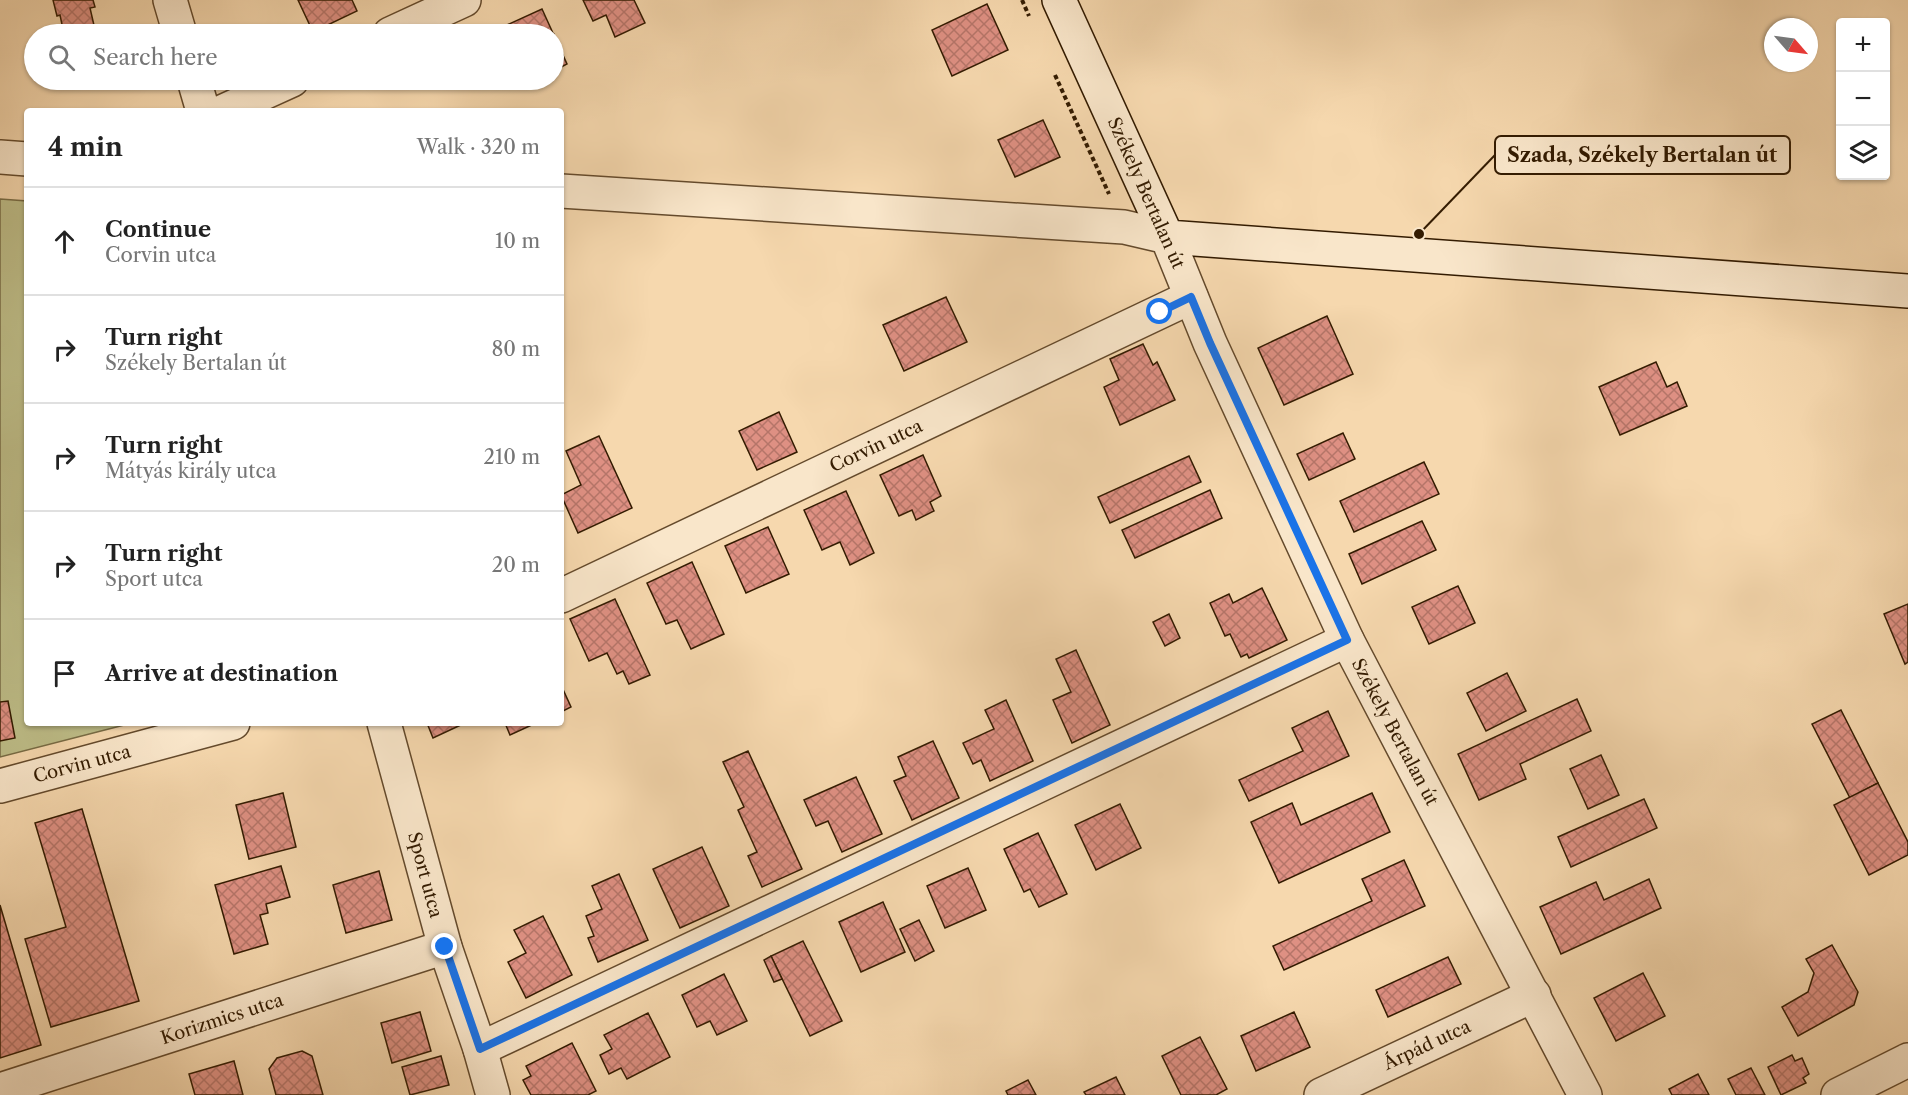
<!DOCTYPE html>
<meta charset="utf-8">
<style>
body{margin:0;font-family:"Libre Caslon Text",serif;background:#f2f2f2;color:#222}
.controls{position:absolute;right:18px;top:18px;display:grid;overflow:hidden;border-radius:6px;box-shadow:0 2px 4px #0004}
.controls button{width:54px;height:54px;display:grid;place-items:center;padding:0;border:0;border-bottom:2px solid #e0e0e0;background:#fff;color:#222;font:30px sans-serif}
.compass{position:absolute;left:1764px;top:18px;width:54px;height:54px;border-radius:50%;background:#fff;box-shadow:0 2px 4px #0004;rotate:118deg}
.stop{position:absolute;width:18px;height:18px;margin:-14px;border:4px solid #1a73e8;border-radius:50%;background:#fff}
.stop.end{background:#1a73e8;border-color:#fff;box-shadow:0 2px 6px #0008}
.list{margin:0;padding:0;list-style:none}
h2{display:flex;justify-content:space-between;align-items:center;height:78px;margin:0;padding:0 24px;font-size:26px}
h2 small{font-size:20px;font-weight:400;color:#767676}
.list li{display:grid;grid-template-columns:39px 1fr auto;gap:18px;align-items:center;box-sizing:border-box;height:108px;padding:0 24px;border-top:2px solid #e0e0e0}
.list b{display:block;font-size:22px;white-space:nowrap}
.list p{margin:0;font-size:20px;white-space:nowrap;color:#767676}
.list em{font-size:20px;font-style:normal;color:#767676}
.icon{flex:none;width:33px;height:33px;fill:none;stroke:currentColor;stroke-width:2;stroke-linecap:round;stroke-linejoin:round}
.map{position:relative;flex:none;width:1908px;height:1095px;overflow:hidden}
.search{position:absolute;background:#fff;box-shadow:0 2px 4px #0004;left:24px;top:24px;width:540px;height:66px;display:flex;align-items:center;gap:15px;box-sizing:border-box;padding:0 21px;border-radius:33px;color:#767676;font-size:22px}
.panel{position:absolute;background:#fff;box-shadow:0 2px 4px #0004;left:24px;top:108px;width:540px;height:618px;border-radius:6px}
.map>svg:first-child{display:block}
.green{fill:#bebe89;stroke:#786c45;stroke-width:1.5}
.building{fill:url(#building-cross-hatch);stroke:#331b01;stroke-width:1.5}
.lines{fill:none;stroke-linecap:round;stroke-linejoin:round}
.street-casing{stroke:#644a2c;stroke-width:36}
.secondary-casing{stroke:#331b01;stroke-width:36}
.path{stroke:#331b01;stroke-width:4;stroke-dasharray:4.5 3;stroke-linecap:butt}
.street{stroke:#f9e6ca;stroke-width:33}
.secondary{stroke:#f9e6ca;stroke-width:33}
.route{stroke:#1a73e8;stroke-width:8}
.labels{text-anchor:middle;stroke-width:6;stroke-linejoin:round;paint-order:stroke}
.street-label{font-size:18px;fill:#331b01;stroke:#f9e6ca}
.leader{fill:none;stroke:#331b01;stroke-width:2}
.callout-dot{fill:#331b01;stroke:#f9e6ca;stroke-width:2}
.callout{fill:#f9e6ca;stroke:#331b01;stroke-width:2}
.callout-label{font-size:20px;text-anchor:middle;font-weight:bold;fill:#331b01}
</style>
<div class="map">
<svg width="1908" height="1095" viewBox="0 0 1908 1095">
<defs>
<pattern id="building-cross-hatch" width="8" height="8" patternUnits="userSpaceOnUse" patternTransform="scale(1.5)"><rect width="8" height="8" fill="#de9083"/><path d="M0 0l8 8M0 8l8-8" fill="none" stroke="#b57569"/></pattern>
</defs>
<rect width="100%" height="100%" fill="#f6d8ae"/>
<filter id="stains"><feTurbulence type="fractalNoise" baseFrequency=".00333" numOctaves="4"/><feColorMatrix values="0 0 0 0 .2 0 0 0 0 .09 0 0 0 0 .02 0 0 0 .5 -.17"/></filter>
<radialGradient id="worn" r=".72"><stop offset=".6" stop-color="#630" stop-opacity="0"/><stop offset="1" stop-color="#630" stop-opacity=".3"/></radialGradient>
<polygon class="green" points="0,199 27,201 27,723 132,723 0,757"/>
<g class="building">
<polygon points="53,0 93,0 95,7 90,8 96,34 64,34 60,15 57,16"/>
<polygon points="298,0 352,0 357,11 313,32"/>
<polygon points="583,0 634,0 645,23 615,37 606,15 593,21"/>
<polygon points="987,4 1008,50 952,76 932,30"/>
<polygon points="542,9 567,64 554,71 554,34 500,34 498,29"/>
<polygon points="1043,120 1060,157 1015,177 998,140"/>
<polygon points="946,297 967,342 904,371 883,325"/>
<polygon points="1327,316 1353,374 1284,405 1258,348"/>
<polygon points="1143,344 1153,365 1157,362 1175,400 1120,425 1104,387 1119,380 1110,359"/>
<polygon points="1656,362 1667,387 1677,382 1687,406 1620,435 1599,387"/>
<polygon points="779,412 797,452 757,470 739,431"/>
<polygon points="1343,433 1355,459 1309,480 1297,454"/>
<polygon points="599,436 632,508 578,533 561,495 581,485 566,451"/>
<polygon points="923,455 941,496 930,502 934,511 916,520 912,510 899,516 880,475"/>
<polygon points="1189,456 1201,482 1110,523 1098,497"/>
<polygon points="1424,462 1439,494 1354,532 1340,501"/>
<polygon points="1210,490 1222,518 1135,558 1122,530"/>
<polygon points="846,491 874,553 850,565 840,542 822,550 804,510"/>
<polygon points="1422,521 1436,550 1362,584 1349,554"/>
<polygon points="768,527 789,574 746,593 725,546"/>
<polygon points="692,562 724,634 691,649 677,620 666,624 647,583"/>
<polygon points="1458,586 1475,623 1429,644 1412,607"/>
<polygon points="1262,588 1287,640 1249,658 1247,654 1241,657 1230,634 1225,636 1210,603 1229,594 1233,603"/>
<polygon points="615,599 650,675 629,684 623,671 617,674 607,653 589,661 570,619"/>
<polygon points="1908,604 1908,662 1905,664 1884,614"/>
<polygon points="1169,614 1180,638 1165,646 1153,622"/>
<polygon points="1076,650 1110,725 1072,743 1053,700 1071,692 1056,659"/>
<polygon points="1507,673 1526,711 1486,731 1467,693"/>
<polygon points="561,685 571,707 561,712"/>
<polygon points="1577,699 1591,731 1520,764 1526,779 1479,800 1458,754"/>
<polygon points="1006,700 1033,761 990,781 981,760 973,764 963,743 994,729 985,710"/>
<polygon points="8,701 15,738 0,741 0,702"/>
<polygon points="1841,710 1878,783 1850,798 1812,724"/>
<polygon points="1328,711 1349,756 1249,801 1239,780 1303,751 1292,728"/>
<polygon points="427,723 465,723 433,738"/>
<polygon points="505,723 536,723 510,735"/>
<polygon points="933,741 959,798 912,820 894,781 906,776 898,757"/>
<polygon points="748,751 802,869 762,887 748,856 757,852 738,810 744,807 723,762"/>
<polygon points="1601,755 1619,795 1588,809 1570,769"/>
<polygon points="856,777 882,834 842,852 828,821 816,826 804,800"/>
<polygon points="1878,783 1908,842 1908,855 1869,875 1834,805"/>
<polygon points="283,793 296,847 249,859 236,805"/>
<polygon points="1372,793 1390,832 1279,883 1251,822 1292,803 1301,825"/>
<polygon points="1644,799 1657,828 1571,867 1558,837"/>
<polygon points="1120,804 1141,848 1096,870 1075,825"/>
<polygon points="82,809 139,1001 51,1027 25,939 66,927 35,823"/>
<polygon points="1038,833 1067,894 1039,907 1030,889 1024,892 1004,849"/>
<polygon points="702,847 729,906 680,928 653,869"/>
<polygon points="1404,860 1425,906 1284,970 1273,946 1372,901 1362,879"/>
<polygon points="281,866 290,897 266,904 268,913 260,915 268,944 234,954 215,885"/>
<polygon points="968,868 986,910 945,928 927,886"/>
<polygon points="379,871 392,920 346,933 333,885"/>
<polygon points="619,874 648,940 598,962 588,938 594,936 586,916 602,909 592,886"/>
<polygon points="1649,879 1661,908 1561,954 1540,907 1596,882 1604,900"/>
<polygon points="883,902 905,952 861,972 839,922"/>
<polygon points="0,905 41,1045 0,1058"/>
<polygon points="543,916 572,975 526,998 508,962 526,953 514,930"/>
<polygon points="919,920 934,951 915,961 900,929"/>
<polygon points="803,941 842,1021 810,1036 771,956"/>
<polygon points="1832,945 1858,992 1854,1005 1798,1036 1782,1007 1808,992 1814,973 1806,959"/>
<polygon points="771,956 782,979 774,982 764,960"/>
<polygon points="1448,957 1461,984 1388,1017 1376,990"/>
<polygon points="1643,973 1665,1016 1616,1041 1594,998"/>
<polygon points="724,974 747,1021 717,1035 710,1021 697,1027 682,995"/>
<polygon points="420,1012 431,1051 392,1063 381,1023"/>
<polygon points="1294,1012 1310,1047 1256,1071 1241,1036"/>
<polygon points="648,1013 670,1057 627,1079 621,1068 609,1074 600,1055 612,1049 604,1035"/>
<polygon points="1200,1037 1227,1089 1216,1095 1181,1095 1162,1056"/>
<polygon points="572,1043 596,1091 588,1095 531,1095 523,1080 531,1076 526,1066"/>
<polygon points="302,1051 312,1056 323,1095 276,1095 269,1069 277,1058"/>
<polygon points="1792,1055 1795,1061 1802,1058 1809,1074 1803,1078 1806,1083 1781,1095 1768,1067"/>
<polygon points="441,1056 449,1085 410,1095 402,1067"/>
<polygon points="234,1061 243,1095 195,1095 189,1074"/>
<polygon points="1751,1068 1765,1095 1736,1095 1728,1079"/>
<polygon points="1698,1074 1709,1095 1672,1095 1669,1089"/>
<polygon points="1116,1077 1125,1095 1086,1095 1084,1092"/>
<polygon points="1028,1080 1036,1095 1008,1095 1006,1091"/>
</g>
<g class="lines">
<defs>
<g id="street">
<polyline points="170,0 180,34"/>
<polyline points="390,34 464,0"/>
<polyline points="194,80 203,111"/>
<polyline points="224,111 292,80"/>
<polyline points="0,157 27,159"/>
<polyline points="561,191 1124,227 1167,237 1210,343 1347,640 1585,1095"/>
<polyline points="561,596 1191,297"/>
<polyline points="384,723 445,947 480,1049 493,1095"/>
<polyline points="0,786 233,723"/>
<polyline points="480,1049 1347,640"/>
<polyline points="0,1090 445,947"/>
<polyline points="1321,1095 1534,995"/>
<polyline points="1838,1095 1908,1060"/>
</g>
<polyline id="secondary" points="1059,0 1167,237 1908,291"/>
</defs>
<use href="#street" class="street-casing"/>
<use href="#secondary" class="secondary-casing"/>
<g class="path">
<polyline points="1022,0 1029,16"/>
<polyline points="1055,75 1109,194"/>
</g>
<use href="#street" class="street"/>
<use href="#secondary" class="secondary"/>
</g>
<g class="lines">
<polyline class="route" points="445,947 480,1049 1347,640 1210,343 1191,297 1160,312"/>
</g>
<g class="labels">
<g class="street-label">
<text transform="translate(1146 193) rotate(66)" y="6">Székely Bertalan út</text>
<text transform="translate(876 446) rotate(-25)" y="6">Corvin utca</text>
<text transform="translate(1395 732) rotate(62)" y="6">Székely Bertalan út</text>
<text transform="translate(82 764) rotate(-15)" y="6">Corvin utca</text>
<text transform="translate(425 875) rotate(75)" y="6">Sport utca</text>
<text transform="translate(222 1019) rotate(-18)" y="6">Korizmics utca</text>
<text transform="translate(1427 1045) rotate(-25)" y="6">Árpád utca</text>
</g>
</g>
<path class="leader" d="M1419 234L1495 155"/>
<circle class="callout-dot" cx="1419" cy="234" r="6"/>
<rect class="callout" x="1495" y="136" width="295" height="38" rx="6"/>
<g class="callout-label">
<text x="1642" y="162">Szada, Székely Bertalan út</text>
</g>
<rect width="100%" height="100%" filter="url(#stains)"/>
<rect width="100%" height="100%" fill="url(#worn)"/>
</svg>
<div class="controls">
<button>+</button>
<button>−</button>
<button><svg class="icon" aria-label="layers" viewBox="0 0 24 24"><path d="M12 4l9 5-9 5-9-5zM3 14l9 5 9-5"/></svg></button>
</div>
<svg class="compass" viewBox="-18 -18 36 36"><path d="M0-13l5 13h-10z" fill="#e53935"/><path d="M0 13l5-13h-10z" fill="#767676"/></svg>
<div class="stop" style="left:1160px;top:312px"></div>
<div class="stop end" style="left:445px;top:947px"></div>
<div class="search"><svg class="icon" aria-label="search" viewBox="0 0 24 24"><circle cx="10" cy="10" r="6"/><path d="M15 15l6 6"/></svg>Search here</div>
<section class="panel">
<h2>4 min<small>Walk · 320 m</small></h2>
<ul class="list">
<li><svg class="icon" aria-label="ahead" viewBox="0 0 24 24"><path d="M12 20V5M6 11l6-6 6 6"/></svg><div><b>Continue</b><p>Corvin utca</p></div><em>10 m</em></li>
<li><svg class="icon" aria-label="right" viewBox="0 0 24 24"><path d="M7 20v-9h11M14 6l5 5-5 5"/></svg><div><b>Turn right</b><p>Székely Bertalan út</p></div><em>80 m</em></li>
<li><svg class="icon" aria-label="right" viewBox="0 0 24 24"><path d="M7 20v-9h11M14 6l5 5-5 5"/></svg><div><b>Turn right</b><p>Mátyás király utca</p></div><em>210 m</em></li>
<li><svg class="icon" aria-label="right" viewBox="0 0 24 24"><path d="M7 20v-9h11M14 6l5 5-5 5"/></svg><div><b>Turn right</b><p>Sport utca</p></div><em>20 m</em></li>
<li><svg class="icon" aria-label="arrive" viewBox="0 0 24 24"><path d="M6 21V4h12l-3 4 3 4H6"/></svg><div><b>Arrive at destination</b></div></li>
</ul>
</section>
</div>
